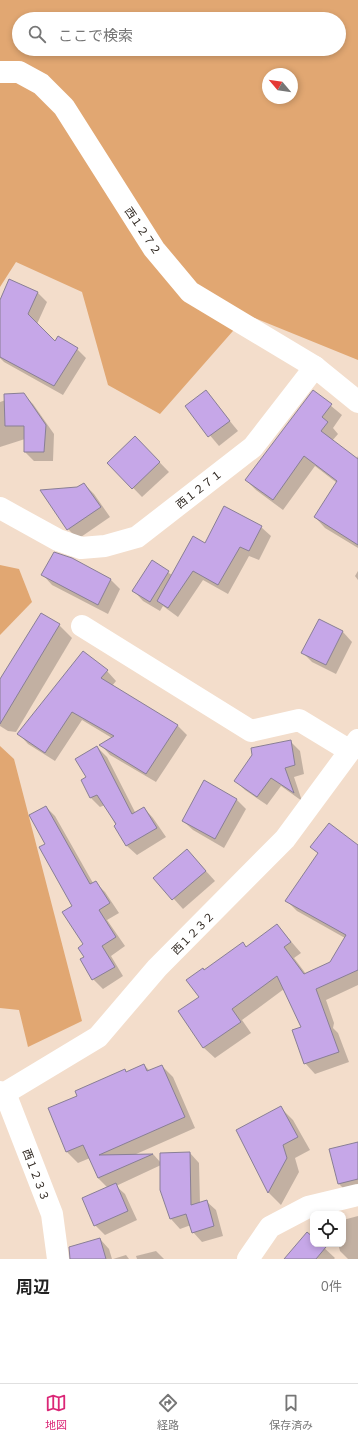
<!DOCTYPE html>
<html lang="ja">
<meta charset="utf-8">
<style>
body{margin:0;font-family:Inter,"Noto Sans JP",sans-serif;background:#f6f6f6;color:#222}
.controls{position:absolute;right:12px;bottom:12px;display:grid;overflow:hidden;border-radius:8px;box-shadow:0 2px 6px #0003}
.controls button{width:36px;height:36px;display:grid;place-items:center;padding:0;border:0;border-bottom:1px solid #e0e0e0;background:#fff;color:#222;font:20px sans-serif}
.compass{position:absolute;left:262px;top:68px;width:36px;height:36px;border-radius:50%;background:#fff;box-shadow:0 2px 6px #0003;rotate:299deg}
.list{margin:0;padding:0;list-style:none}
h2{display:flex;justify-content:space-between;align-items:center;height:52px;margin:0;padding:0 16px;font-size:17px}
h2 small{font-size:13px;font-weight:400;color:#767676}
.icon{flex:none;width:22px;height:22px;fill:none;stroke:currentColor;stroke-width:2;stroke-linecap:round;stroke-linejoin:round}
.map{position:relative;flex:none;width:358px;height:1259px;overflow:hidden}
.search{position:absolute;background:#fff;box-shadow:0 2px 6px #0003;left:12px;right:12px;top:12px;height:44px;display:flex;align-items:center;gap:10px;box-sizing:border-box;padding:0 14px;border-radius:22px;color:#767676;font-size:15px}
.sheet{height:124px;background:#fff}
nav{display:flex;justify-content:space-around;align-items:center;box-sizing:border-box;height:56px;border-top:1px solid #e0e0e0;background:#fff;font-size:11px;color:#767676}
nav a{display:grid;justify-items:center;gap:2px}
nav .on{color:#db2777}
.map>svg:first-child{display:block}
.forest{fill:#e1a772;fill-rule:evenodd}
.shadow{fill:#0003}
.building{fill:#c6a7e8;stroke:#897f95}
.lines{fill:none;stroke-linecap:round;stroke-linejoin:round}
.minor{stroke:#fff;stroke-width:22}
.labels{text-anchor:middle;stroke-width:4;stroke-linejoin:round;paint-order:stroke}
.street-label{font-size:11px;fill:#2f2720;stroke:#fff}
</style>
<div class="map">
<svg width="358" height="1259" viewBox="0 0 358 1259">
<rect width="100%" height="100%" fill="#f3ddcb"/>
<g class="forest">
<path d="M 0,0 L 358,0 L 358,360 L 247,315 L 160,414 L 108,385 L 82,292 L 16,262 L 0,287 ZM 19,19 L 339,19 L 339,49 L 19,49 ZM 268,74 L 292,74 L 292,98 L 268,98 Z"/>
<polygon points="0,565 19,569 32,602 0,635"/>
<polygon points="0,746 14,759 82,1021 28,1047 19,1010 0,1008"/>
</g>
<g class="shadow">
<polygon points="10,280 38,293 47,302 37,324 55,343 77,349 86,358 63,395 4,362 0,358 0,303"/>
<polygon points="313,391 342,415 333,428 338,434 332,441 356,459 358,456 358,548 325,528 315,517 337,483 315,466 283,510 256,490 246,480"/>
<polygon points="206,392 238,431 219,446 186,407"/>
<polygon points="23,394 33,404 54,434 53,461 34,461 25,452 25,439 0,447 0,402"/>
<polygon points="135,437 169,472 142,497 109,463"/>
<polygon points="84,484 94,494 110,517 78,539 69,530 42,491 77,488"/>
<polygon points="261,527 271,536 259,560 249,556 228,594 203,580 178,617 163,606 160,611 143,601 134,591 152,562 172,575"/>
<polygon points="72,559 111,580 120,589 108,614 52,585 43,575"/>
<polygon points="358,571 358,580 355,576"/>
<polygon points="319,620 343,632 352,642 336,674 312,662 303,653"/>
<polygon points="59,625 72,638 16,732 8,731 0,726 0,680"/>
<polygon points="107,671 116,681 112,686 177,725 187,735 156,782 110,755 101,745 112,738 82,720 55,761 28,744 19,734"/>
<polygon points="290,741 300,751 304,774 294,777 302,801 281,786 267,805 245,790 236,781"/>
<polygon points="97,747 107,757 136,814 144,808 153,818 166,837 137,855 127,846 105,805 100,807 91,798 82,780 88,777"/>
<polygon points="236,799 246,809 224,848 193,830 183,821"/>
<polygon points="46,807 55,816 93,883 95,882 105,892 119,913 107,920 125,946 111,956 123,976 103,989 93,979 85,958 84,945 73,906 47,844"/>
<polygon points="358,846 358,985 326,1000 334,1023 333,1028 338,1033 349,1062 315,1074 305,1063 303,1028 284,989 242,1020 251,1033 215,1058 204,1048 179,1011 200,997 205,971 242,943 247,948 277,925 301,953 294,958 306,974 330,963 345,938 297,911 287,901 319,854 311,847"/>
<polygon points="187,850 215,881 183,909 155,878"/>
<polygon points="144,1065 150,1071 162,1066 173,1077 195,1128 134,1155 153,1154 161,1163 190,1153 199,1163 200,1203 206,1201 216,1210 223,1236 202,1242 193,1232 191,1225 180,1229 171,1219 161,1190 161,1165 116,1186 125,1194 137,1220 105,1235 95,1225 108,1188 98,1178 90,1158 78,1163 67,1152 49,1108 78,1096 124,1070 127,1073"/>
<polygon points="280,1107 293,1120 310,1150 295,1158 299,1172 281,1205 268,1192 238,1131"/>
<polygon points="358,1143 358,1190 348,1193 339,1184 331,1150"/>
<polygon points="358,1216 358,1259 348,1259 340,1251 338,1244 343,1244 343,1220"/>
<polygon points="313,1238 313,1244 320,1244 335,1258 334,1259 285,1259"/>
<polygon points="100,1239 109,1249 112,1259 80,1259"/>
<polygon points="156,1251 164,1259 137,1259 136,1256"/>
<polygon points="126,1255 129,1259 113,1259"/>
</g>
<g class="building">
<polygon points="9,279 38,292 28,314 55,341 58,336 78,348 54,386 0,357 0,300"/>
<polygon points="206,390 230,421 208,437 185,406"/>
<polygon points="313,390 332,404 322,417 328,422 321,431 358,459 358,545 314,517 337,481 304,456 273,500 245,480"/>
<polygon points="24,393 46,425 44,452 24,452 24,426 5,426 4,394"/>
<polygon points="135,436 160,462 132,489 107,463"/>
<polygon points="84,483 101,507 67,530 40,490 77,487"/>
<polygon points="224,506 262,526 249,551 240,547 218,585 193,571 168,608 157,601 193,536 205,543"/>
<polygon points="54,552 72,558 111,579 98,605 41,575"/>
<polygon points="152,560 169,571 150,602 132,591"/>
<polygon points="41,613 60,624 0,724 0,679"/>
<polygon points="319,619 343,631 326,665 301,653"/>
<polygon points="83,651 108,670 101,678 178,725 146,774 99,745 114,736 72,712 45,753 17,734"/>
<polygon points="291,740 295,765 285,768 294,793 271,778 257,797 234,781 252,755 251,748"/>
<polygon points="97,746 132,814 144,807 157,828 126,846 114,826 116,824 97,795 90,798 81,780 86,777 75,759"/>
<polygon points="204,780 237,799 215,839 182,821"/>
<polygon points="46,806 90,884 96,881 110,903 99,910 116,937 102,946 115,967 92,980 80,959 84,957 78,948 83,944 62,912 72,906 39,847 45,844 29,815"/>
<polygon points="329,823 358,845 358,970 316,989 339,1052 304,1064 292,1030 301,1027 277,976 232,1009 241,1022 203,1048 178,1011 199,997 186,980 203,968 204,970 243,942 246,947 277,924 291,942 284,947 304,974 330,962 346,935 285,901 318,853 310,847"/>
<polygon points="187,849 206,871 172,900 153,878"/>
<polygon points="144,1064 147,1071 162,1065 185,1117 99,1155 153,1154 98,1178 83,1145 66,1152 48,1108 77,1096 75,1091 125,1069 126,1072"/>
<polygon points="281,1106 298,1137 283,1145 287,1158 268,1193 236,1130"/>
<polygon points="358,1142 358,1179 338,1184 329,1149"/>
<polygon points="190,1152 191,1205 207,1200 214,1226 192,1233 186,1214 170,1219 160,1190 160,1153"/>
<polygon points="116,1183 128,1211 94,1226 82,1198"/>
<polygon points="307,1232 313,1237 313,1244 322,1244 326,1247 316,1259 284,1259"/>
<polygon points="100,1238 106,1259 70,1259 69,1247"/>
</g>
<g class="lines">
<g class="minor">
<polyline points="0,72 19,72 41,84 64,107 154,249 190,292 315,367"/>
<polyline points="0,508 58,540 81,548 105,546 137,537 253,447 315,367 358,402"/>
<polyline points="82,626 251,731 299,720 350,751"/>
<polyline points="0,1092 5,1093 98,1037 157,968 285,839 358,740"/>
<polyline points="5,1093 52,1214 58,1259"/>
<polyline points="248,1259 270,1227 308,1207 358,1195"/>
</g>
</g>
<g class="labels">
<g class="street-label">
<text transform="translate(143 231) rotate(56)" y="4">西１２７２</text>
<text transform="translate(199 489) rotate(-38)" y="4">西１２７１</text>
<text transform="translate(193 933) rotate(-45)" y="4">西１２３２</text>
<text transform="translate(36 1175) rotate(69)" y="4">西１２３３</text>
</g>
</g>
</svg>
<div class="controls">
<button><svg class="icon" aria-label="locate" viewBox="0 0 24 24"><circle cx="12" cy="12" r="6"/><path d="M12 2v4M12 18v4M2 12h4M18 12h4"/></svg></button>
</div>
<svg class="compass" viewBox="-18 -18 36 36"><path d="M0-13l5 13h-10z" fill="#e53935"/><path d="M0 13l5-13h-10z" fill="#767676"/></svg>
<div class="search"><svg class="icon" aria-label="search" viewBox="0 0 24 24"><circle cx="10" cy="10" r="6"/><path d="M15 15l6 6"/></svg>ここで検索</div>
</div>
<section class="sheet">
<h2>周辺<small>0件</small></h2>
<ul class="list">
</ul>
</section>
<nav>
<a class="on"><svg class="icon" aria-label="map" viewBox="0 0 24 24"><path d="M3 6l6-2 6 2 6-2v14l-6 2-6-2-6 2zM9 4v14M15 6v14"/></svg>地図</a>
<a><svg class="icon" aria-label="directions" viewBox="0 0 24 24"><path d="M12 3l9 9-9 9-9-9zM9 14v-3h6M13 9l2 2-2 2"/></svg>経路</a>
<a><svg class="icon" aria-label="saved" viewBox="0 0 24 24"><path d="M7 4h10v16l-5-4-5 4z"/></svg>保存済み</a>
</nav>
